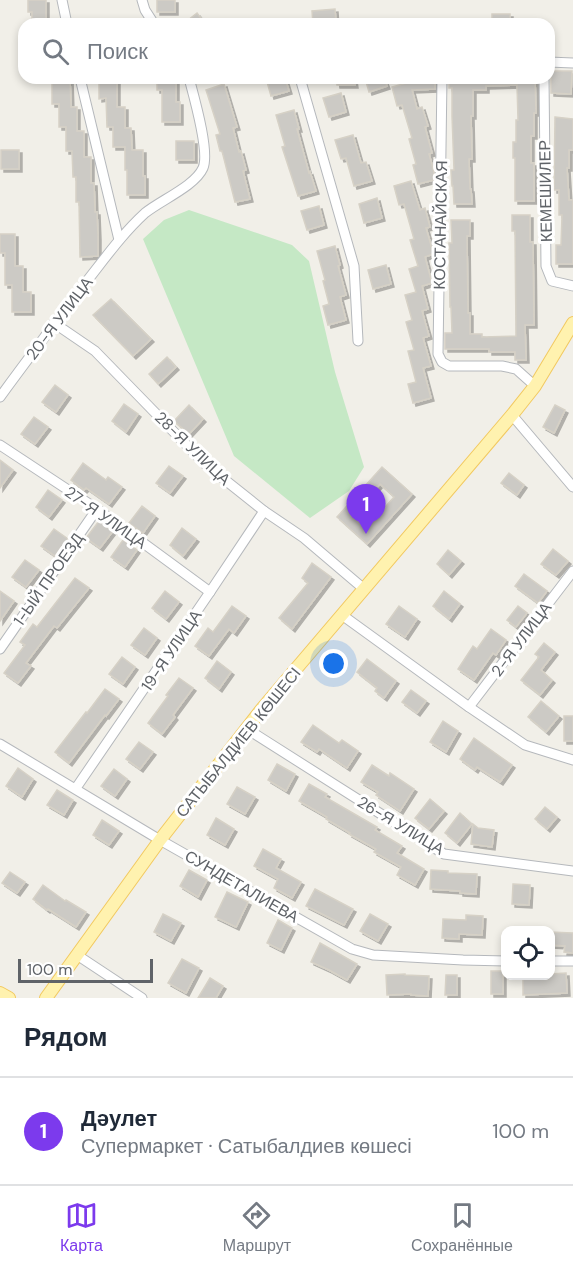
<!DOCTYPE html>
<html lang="ru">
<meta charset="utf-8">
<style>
body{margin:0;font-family:"DM Sans",sans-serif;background:#f6f6f7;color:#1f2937}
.controls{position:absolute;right:18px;bottom:18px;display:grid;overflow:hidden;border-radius:12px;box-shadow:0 3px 9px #0003}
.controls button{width:54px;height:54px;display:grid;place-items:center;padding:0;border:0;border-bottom:2px solid #e0e1e3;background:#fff;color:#1f2937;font:30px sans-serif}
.scale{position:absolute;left:18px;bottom:15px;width:135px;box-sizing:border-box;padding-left:6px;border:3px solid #5f6368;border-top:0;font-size:16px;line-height:21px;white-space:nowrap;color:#5f6368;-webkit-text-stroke:4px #fff;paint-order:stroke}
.you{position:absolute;left:334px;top:664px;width:21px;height:21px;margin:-15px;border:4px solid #fff;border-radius:50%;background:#1a73e8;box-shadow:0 0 0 9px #1a73e833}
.badge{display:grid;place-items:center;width:39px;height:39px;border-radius:50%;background:#7c3aed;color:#fff;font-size:20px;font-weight:700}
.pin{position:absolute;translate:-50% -50px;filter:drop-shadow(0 2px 3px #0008)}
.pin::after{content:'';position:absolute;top:32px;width:21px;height:18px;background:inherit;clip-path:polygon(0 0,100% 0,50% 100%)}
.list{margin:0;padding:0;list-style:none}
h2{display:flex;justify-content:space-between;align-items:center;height:78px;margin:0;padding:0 24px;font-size:26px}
h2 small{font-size:20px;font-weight:400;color:#747a83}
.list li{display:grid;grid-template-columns:39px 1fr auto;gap:18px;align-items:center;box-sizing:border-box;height:108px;padding:0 24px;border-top:2px solid #e0e1e3}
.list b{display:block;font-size:22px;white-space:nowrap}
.list p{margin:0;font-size:20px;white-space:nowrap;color:#747a83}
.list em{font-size:20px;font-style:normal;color:#747a83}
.icon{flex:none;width:33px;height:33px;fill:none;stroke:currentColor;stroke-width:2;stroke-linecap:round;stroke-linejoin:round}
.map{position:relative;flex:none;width:573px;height:998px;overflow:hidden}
.search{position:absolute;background:#fff;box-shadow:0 3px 9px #0003;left:18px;right:18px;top:18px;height:66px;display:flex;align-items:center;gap:15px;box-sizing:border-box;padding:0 21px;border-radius:18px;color:#747a83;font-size:22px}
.sheet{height:186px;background:#fff}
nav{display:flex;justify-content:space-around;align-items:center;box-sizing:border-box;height:84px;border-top:2px solid #e0e1e3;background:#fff;font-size:16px;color:#747a83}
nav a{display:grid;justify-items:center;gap:3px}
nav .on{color:#7c3aed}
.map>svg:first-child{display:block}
.green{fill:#c5e8c5}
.building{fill:#cccac5;stroke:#d6d1c6;stroke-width:1.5;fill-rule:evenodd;filter:url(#shadow)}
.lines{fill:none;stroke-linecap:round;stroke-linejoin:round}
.minor-casing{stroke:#b5b8bc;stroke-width:11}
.major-casing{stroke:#f2c960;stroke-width:14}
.minor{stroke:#fff;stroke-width:9}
.major{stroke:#fff2af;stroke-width:12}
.labels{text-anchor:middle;stroke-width:6;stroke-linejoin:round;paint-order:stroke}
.street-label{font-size:16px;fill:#5f6368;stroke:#fff}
</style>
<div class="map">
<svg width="573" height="998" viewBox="0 0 573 998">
<defs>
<filter id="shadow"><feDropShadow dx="3" dy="3" stdDeviation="0" flood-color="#0004"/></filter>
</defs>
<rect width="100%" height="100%" fill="#f1efe8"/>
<polygon class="green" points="189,210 292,245 309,261 335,372 364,467 349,491 310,518 234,456 143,239 164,220"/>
<g class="building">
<polygon points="28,0 46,0 46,24 32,24 32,12 28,12"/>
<rect x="157" y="0" width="18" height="12"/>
<polygon points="335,9 336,24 313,24 312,11"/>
<polygon points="197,13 205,24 183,24"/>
<rect x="492" y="14" width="18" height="10"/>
<polygon points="551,71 572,71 571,94 551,93"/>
<polygon points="52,78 70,78 71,107 77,107 77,131 84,131 84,157 91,157 91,183 94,183 95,212 97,212 98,237 98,256 80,257 79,202 76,202 76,177 73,177 72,151 66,151 66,127 59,127 59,104 52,104"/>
<polygon points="157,78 176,78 176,102 180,102 180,122 162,122 162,90 157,90"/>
<polygon points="266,78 285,78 289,91 271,96"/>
<polygon points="336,78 354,78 355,85 337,85"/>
<polygon points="365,78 384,78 387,86 369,92"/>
<polygon points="417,78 435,78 435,89 412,90 417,109 422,107 428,126 425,127 432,153 429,154 434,172 434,180 418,184 413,165 416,164 409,139 412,138 402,105 397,106 392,87 417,80"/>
<polygon points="449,78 535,78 536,113 534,113 534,136 531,136 531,163 534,163 534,201 515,201 515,158 513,158 513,142 516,142 516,120 518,120 517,85 486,86 486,90 473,90 473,116 471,116 472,159 469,159 470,189 471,189 472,204 454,204 453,186 452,186 451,170 454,170 452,116 452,88 449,88"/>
<polygon points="99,79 117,79 117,107 125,107 125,128 131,128 132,150 143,150 143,176 145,176 145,195 127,195 127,170 125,170 125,147 113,147 113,127 107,127 106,98 99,99"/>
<polygon points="224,84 237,127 233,128 239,152 241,151 246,170 243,171 250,199 235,202 222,151 220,151 216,135 220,134 206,90"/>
<polygon points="341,93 346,112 329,117 323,98"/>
<polygon points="294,110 299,129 297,129 309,173 310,172 316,191 298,196 282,147 285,146 276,115"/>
<polygon points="555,117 573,119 573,150 569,150 569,168 567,168 569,200 573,200 573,264 556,264 556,245 561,245 562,215 559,215 559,190 554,190"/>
<polygon points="353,135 361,163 366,162 372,181 354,186 346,158 341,159 335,140"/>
<rect x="176" y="141" width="18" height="19"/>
<rect x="1" y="150" width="18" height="19"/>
<polygon points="411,181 420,210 425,208 430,227 426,228 433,252 433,254 425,257 432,283 422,286 428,309 422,311 429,336 423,338 431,366 423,368 431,398 413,403 408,384 416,382 408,351 414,350 406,322 412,320 405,295 416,292 409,269 418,266 410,240 414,239 404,204 399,205 394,186"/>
<polygon points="377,198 382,218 364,223 359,204"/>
<polygon points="319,206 324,225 307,230 301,211"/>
<polygon points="512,215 530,215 530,242 533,242 534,325 525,325 526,360 515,360 515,352 489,352 489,349 445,349 445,333 452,333 451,307 450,307 449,243 452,243 451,220 470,220 470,236 467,236 468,313 470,313 470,334 482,334 482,337 516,336 515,231 512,231"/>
<polygon points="0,234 15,234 15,266 23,266 23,292 31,292 31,312 12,312 12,285 5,285 5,253 0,253"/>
<polygon points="335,246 340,265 338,266 346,295 340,297 346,320 328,325 323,306 329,304 323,281 325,280 317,251"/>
<polygon points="386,265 391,284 373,289 368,270"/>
<polygon points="111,299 151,339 133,356 93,315"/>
<polygon points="167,357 176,367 158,384 149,374"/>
<polygon points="55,385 68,395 56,412 42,402"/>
<polygon points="124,404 138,414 126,432 112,421"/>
<polygon points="189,405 203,419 189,434 174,421"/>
<polygon points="555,405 565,410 554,433 543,427"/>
<polygon points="34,417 48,427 35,444 21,434"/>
<polygon points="0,460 13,470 0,488"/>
<polygon points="83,463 106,480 108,477 122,487 109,504 86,488 84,490 71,480"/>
<polygon points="169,466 183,476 170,493 156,483"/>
<path d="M 382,467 L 412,494 L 367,544 L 337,517 ZM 380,484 L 394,497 L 366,529 L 351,516 Z"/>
<polygon points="509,473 524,485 517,495 501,483"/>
<polygon points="48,490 62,500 49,517 36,507"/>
<polygon points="142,506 155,516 143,533 129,523"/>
<polygon points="99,521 113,531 100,548 86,538"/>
<polygon points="182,528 196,539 183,556 170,545"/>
<polygon points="54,529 68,539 55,556 41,546"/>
<polygon points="123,540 137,550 125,567 111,557"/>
<polygon points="553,549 568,561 556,575 541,564"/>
<polygon points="448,550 461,561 449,575 437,564"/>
<polygon points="25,560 39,570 26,587 12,577"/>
<polygon points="312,563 331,577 292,629 279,618 308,583 302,578"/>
<polygon points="524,574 547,591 538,603 515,586"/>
<polygon points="75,578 89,588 57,628 54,626 26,663 31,666 18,683 4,673 25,645 20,642 33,624 37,627"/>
<polygon points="0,591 14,601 0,621"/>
<polygon points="165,591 179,602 166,619 152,608"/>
<polygon points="444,591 460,604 449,619 433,606"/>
<polygon points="232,606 246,616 234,633 229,629 209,656 195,646 208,628 213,632"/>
<polygon points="399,606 417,619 405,637 386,624"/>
<polygon points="518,606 527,613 516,627 507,620"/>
<polygon points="144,628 157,638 145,655 131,645"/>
<polygon points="491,629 506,640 496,655 493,653 474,680 458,669 473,646 477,649"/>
<polygon points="544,643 555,652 541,670 552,680 540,695 521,680 539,657 535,654"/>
<polygon points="122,657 135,667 123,684 109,674"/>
<polygon points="367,659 396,681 384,698 375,691 377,688 357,672"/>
<polygon points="217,661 231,672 219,689 205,678"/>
<polygon points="179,678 193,688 173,715 175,717 162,734 148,723 168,696 166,695"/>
<polygon points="105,689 119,699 106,716 105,715 69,763 55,752 86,712 87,713"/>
<polygon points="411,690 426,701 417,713 402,702"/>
<polygon points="541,701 559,716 546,732 528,717"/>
<rect x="564" y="716" width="9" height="25"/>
<polygon points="443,721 458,731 446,752 430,742"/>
<polygon points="313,725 339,743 342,740 358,751 347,768 319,749 317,752 301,742"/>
<polygon points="474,738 512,765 500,782 477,767 475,770 460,759"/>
<polygon points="139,742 153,752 140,769 126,759"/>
<polygon points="277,764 295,774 286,791 268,780"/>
<polygon points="372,765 389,776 390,773 414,789 400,811 376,795 378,792 361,782"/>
<polygon points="18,768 33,779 22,797 6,786"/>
<polygon points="114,769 127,779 115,796 101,786"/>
<polygon points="309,784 327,794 325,797 377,827 375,830 402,846 397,853 424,869 415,885 397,875 401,867 374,852 376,849 349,834 350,833 326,819 327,817 299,801"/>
<polygon points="237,787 255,797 245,814 227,804"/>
<polygon points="57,790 73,800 64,815 47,805"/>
<polygon points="430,799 444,811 429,829 415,818"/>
<polygon points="545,807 557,817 547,829 535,819"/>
<polygon points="460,813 472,824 457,843 445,833"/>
<polygon points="216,818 234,829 225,845 207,835"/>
<polygon points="102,820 119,831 109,845 93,835"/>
<polygon points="473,824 478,828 494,830 492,847 471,844"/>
<polygon points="263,849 281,859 276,868 301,882 292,898 274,888 278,879 254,866"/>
<polygon points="189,870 207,880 198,897 180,886"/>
<polygon points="431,870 448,871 448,873 477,874 476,894 460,893 460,891 430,889"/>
<polygon points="10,872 25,882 17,893 2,883"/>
<polygon points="513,884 530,885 529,905 512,904"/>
<polygon points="43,885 65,901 66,900 86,912 76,927 48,909 47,910 33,899"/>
<polygon points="315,889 353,909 344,925 306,906"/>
<polygon points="227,892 248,902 236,927 215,917"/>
<polygon points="163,914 181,923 171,941 154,932"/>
<polygon points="370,914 388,924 378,941 360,931"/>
<polygon points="466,915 483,916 482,935 459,934 459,939 442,938 443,919 466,920"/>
<polygon points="278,920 292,928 281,950 267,943"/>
<polygon points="550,932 573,933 573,953 564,952 565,946 550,945"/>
<polygon points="320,943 357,964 347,980 329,970 311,962"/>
<polygon points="182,959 199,968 186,993 168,983"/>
<rect x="491" y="971" width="12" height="23"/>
<polygon points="566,973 567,993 523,995 523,975 550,975 550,974"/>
<polygon points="405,974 405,975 429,976 428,996 411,995 411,994 387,995 386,975"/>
<polygon points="446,975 457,975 457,995 445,995"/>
<polygon points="210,978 223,986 216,998 198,998"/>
</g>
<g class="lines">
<defs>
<g id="minor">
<polyline points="62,0 67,24"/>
<polyline points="142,0 145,10 154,24"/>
<polyline points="549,62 573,63"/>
<polyline points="80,78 119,240"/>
<polyline points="300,78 354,266 358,341"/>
<polyline points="442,78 438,354 442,362 449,366 502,366 516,369 535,386"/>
<polyline points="544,78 546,266 552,281 573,286"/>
<polyline points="54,323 95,351 205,464 264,511 304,538 364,589"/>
<path d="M 0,397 C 27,360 55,323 83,286 C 103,261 121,235 145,213 C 161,200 195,186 203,168 C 210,152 194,97 189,78"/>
<polyline points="512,415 573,487"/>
<polyline points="0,445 97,509 210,592"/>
<polyline points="342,615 469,707 525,745 573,760"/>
<polyline points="0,649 97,509"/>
<polyline points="469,707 573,571"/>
<polyline points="247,729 444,854 573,871"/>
<polyline points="0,744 160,840 352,949 373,955 463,960 506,961"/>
<polyline points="76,788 210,592 264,511"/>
<polyline points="77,955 142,998"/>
<polyline points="550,961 573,961"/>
</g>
<g id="major">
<polyline points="0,993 9,998"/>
<polyline points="46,998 160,840 261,710 512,415 535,386 573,323"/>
</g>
</defs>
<use href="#minor" class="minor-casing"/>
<use href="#major" class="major-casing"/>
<use href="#minor" class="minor"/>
<use href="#major" class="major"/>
</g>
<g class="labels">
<g class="street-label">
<text transform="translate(545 191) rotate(-91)" y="6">КЕМЕШИЛЕР</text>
<text transform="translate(440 225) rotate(-89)" y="6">КОСТАНАЙСКАЯ</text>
<text transform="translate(59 318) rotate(-53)" y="6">20-Я УЛИЦА</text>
<text transform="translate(193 448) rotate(44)" y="6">28-Я УЛИЦА</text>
<text transform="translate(106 517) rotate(35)" y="6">27-Я УЛИЦА</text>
<text transform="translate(48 579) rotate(-55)" y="6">1-ЫЙ ПРОЕЗД</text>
<text transform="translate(521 639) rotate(-53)" y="6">2-Я УЛИЦА</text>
<text transform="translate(171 650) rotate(-56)" y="6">19-Я УЛИЦА</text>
<text transform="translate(238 742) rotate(-51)" y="6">САТЫБАЛДИЕВ КӨШЕСІ</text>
<text transform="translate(401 825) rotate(31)" y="6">26-Я УЛИЦА</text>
<text transform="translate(242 886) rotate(30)" y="6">СУНДЕТАЛИЕВА</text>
</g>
</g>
</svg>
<div class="controls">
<button><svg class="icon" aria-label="locate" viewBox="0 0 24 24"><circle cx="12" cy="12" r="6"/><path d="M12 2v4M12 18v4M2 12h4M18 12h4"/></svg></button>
</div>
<div class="scale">100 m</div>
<div class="you"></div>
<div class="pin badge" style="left:366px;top:534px">1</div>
<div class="search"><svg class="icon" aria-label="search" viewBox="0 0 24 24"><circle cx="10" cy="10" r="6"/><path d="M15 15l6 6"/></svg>Поиск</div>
</div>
<section class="sheet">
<h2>Рядом<small></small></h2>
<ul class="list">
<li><span class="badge">1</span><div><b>Дәулет</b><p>Супермаркет · Сатыбалдиев көшесі</p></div><em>100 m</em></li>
</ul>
</section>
<nav>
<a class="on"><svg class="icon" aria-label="map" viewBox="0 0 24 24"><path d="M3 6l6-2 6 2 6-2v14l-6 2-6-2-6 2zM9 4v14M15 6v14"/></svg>Карта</a>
<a><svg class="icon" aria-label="directions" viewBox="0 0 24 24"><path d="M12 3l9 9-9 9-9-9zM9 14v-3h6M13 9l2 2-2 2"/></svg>Маршрут</a>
<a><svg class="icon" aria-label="saved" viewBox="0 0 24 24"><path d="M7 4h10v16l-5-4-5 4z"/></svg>Сохранённые</a>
</nav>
